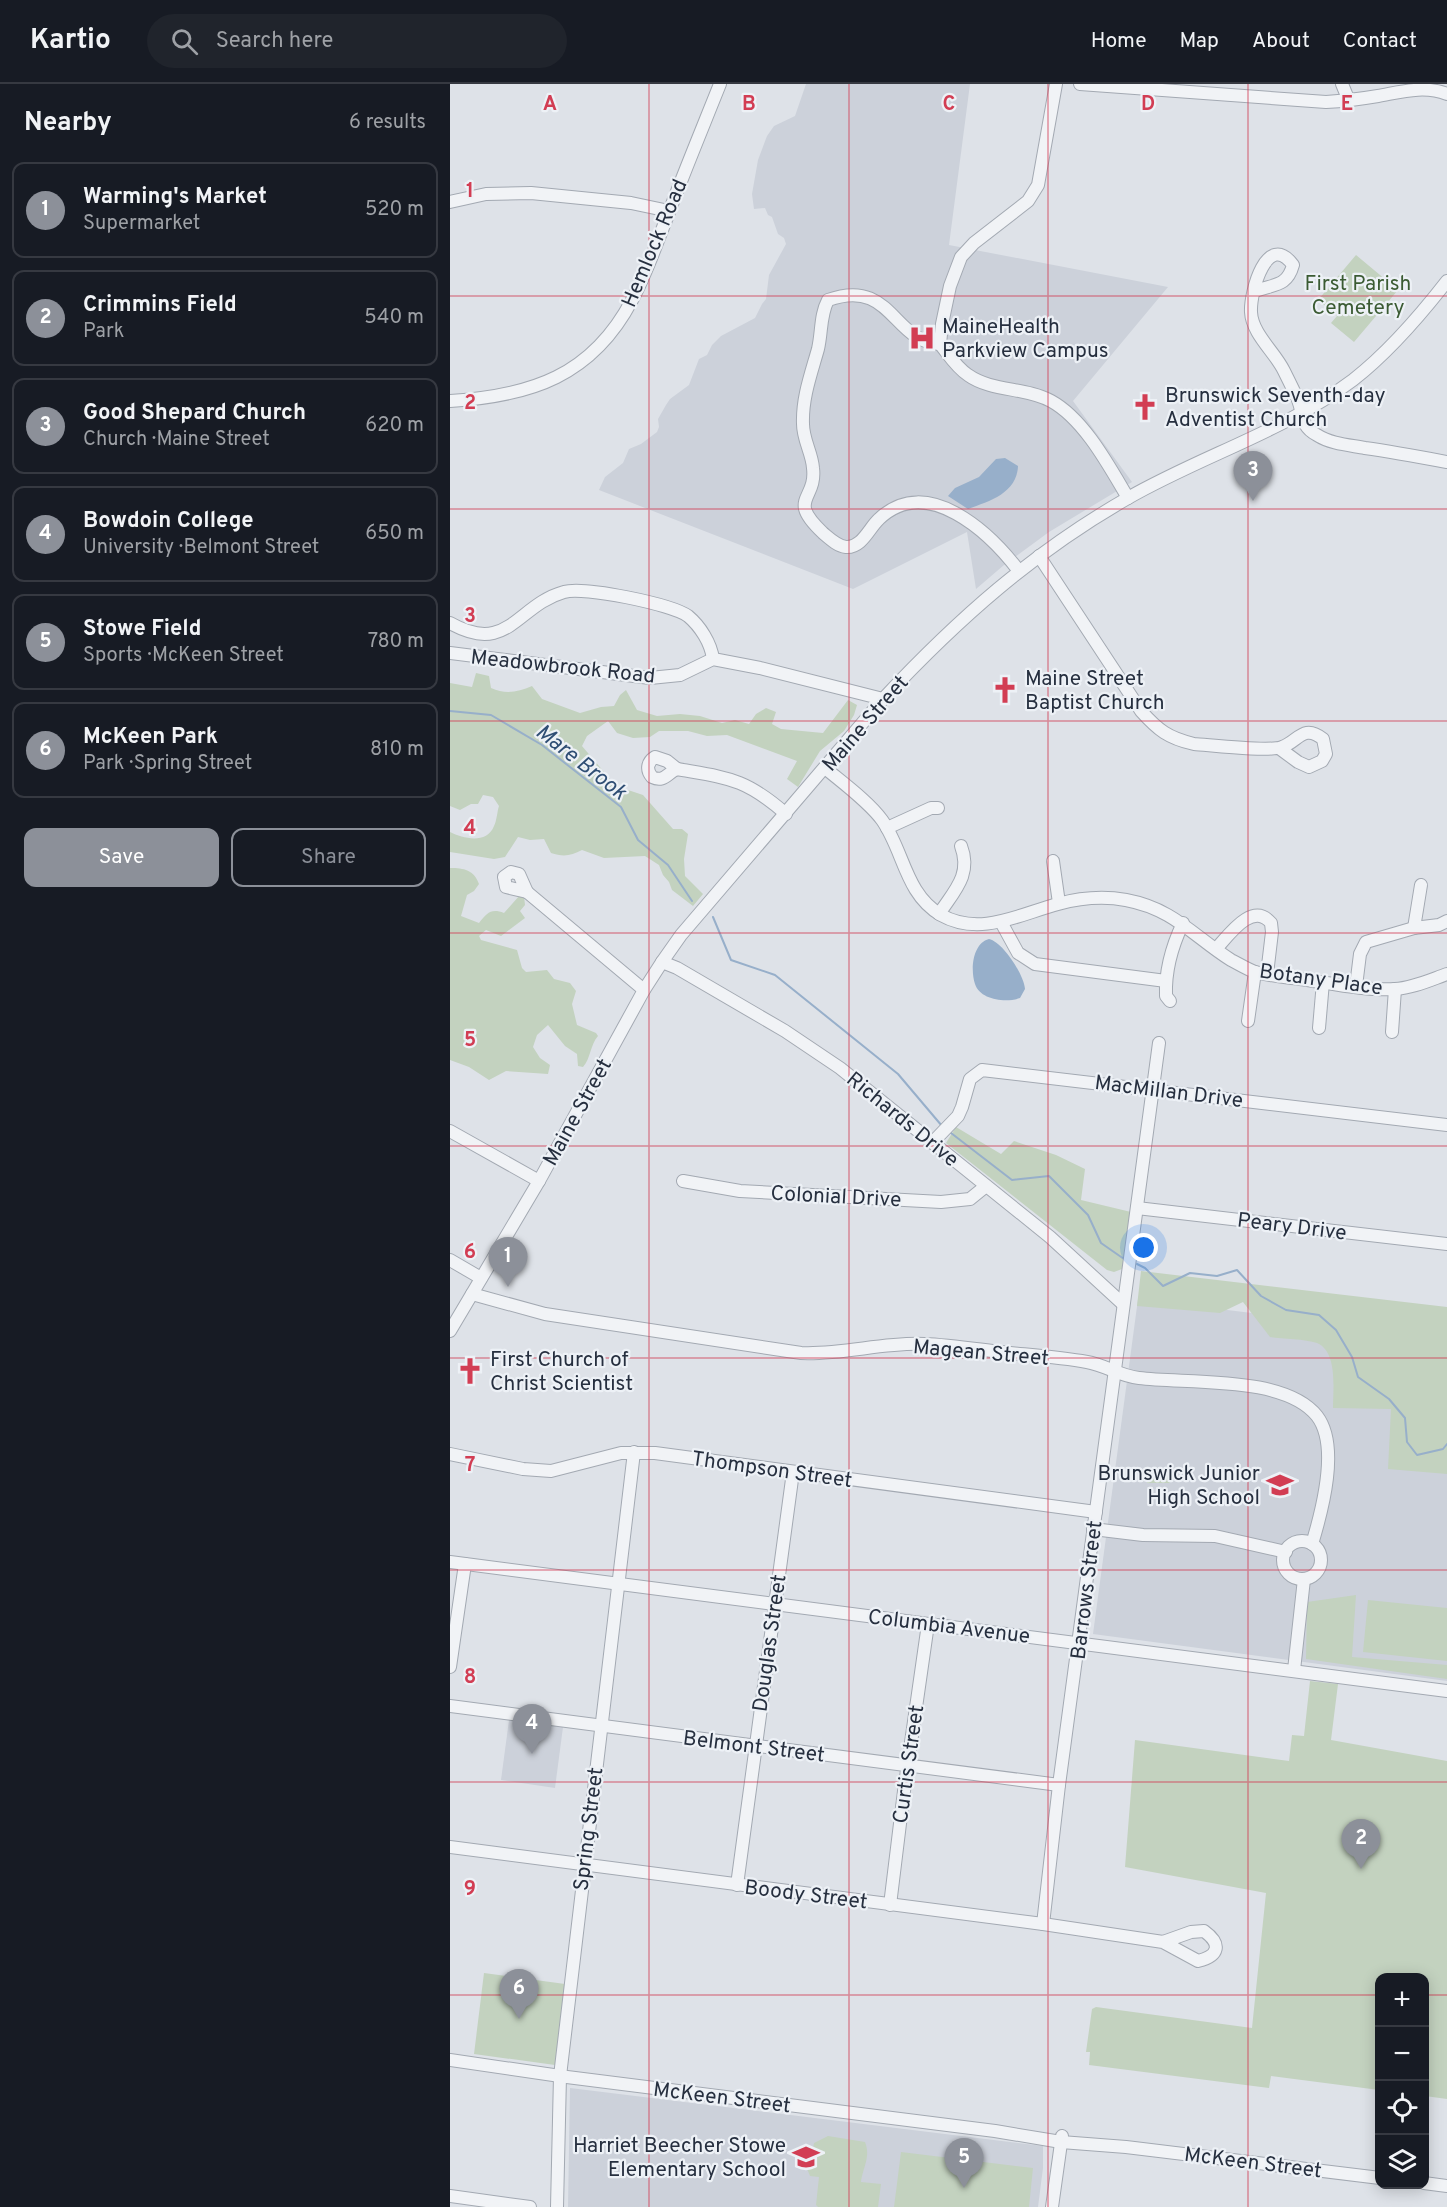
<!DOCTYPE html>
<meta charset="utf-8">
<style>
body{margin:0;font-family:Overpass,sans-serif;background:#20242c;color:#f1f3f6}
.controls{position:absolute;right:18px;bottom:18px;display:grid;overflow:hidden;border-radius:12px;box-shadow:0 3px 15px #0003}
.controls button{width:54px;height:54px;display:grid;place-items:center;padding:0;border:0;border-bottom:2px solid #363941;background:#171b24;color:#f1f3f6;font:30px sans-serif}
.you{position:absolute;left:694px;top:1164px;width:21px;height:21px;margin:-15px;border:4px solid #fff;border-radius:50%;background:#1a73e8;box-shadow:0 0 0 9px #1a73e833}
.badge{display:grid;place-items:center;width:39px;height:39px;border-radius:50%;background:#8c9099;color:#fff;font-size:20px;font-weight:700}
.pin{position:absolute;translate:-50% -50px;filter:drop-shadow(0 2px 3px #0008)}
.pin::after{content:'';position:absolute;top:32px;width:21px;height:18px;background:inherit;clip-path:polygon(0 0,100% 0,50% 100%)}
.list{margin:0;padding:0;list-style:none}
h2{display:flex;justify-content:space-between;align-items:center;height:78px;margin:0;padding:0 24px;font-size:26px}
h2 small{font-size:20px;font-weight:400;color:#9ea1a6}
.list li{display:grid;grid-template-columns:39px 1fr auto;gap:18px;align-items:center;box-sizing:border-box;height:96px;margin:0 12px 12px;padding:0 12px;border:2px solid #363941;border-radius:12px}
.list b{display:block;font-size:22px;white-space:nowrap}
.list p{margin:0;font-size:20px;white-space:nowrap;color:#9ea1a6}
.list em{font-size:20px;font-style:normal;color:#9ea1a6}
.actions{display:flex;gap:12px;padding:18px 24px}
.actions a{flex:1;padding:14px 0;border:2px solid #8c9099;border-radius:12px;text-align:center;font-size:21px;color:#8c9099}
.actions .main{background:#8c9099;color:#fff}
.icon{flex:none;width:33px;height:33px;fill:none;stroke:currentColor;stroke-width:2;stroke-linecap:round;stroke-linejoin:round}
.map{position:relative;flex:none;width:997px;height:2123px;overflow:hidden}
header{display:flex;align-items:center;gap:36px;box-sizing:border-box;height:84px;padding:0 30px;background:#171b24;border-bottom:2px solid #363941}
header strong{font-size:28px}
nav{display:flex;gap:33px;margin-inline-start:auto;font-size:21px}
.search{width:420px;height:54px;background:#20242c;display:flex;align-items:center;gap:15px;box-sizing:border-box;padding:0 21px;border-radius:33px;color:#9ea1a6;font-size:22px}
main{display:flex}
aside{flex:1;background:#171b24}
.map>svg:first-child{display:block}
.built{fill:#ccd1da}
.green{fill:#c3d2bf}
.water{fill:#97afca}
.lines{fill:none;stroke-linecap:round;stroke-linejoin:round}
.stream{stroke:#97afca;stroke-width:2}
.minor-casing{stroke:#a3a9b2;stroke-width:14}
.minor{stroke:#f1f3f6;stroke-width:12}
.grid{fill:none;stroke:#d23d53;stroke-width:1.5;stroke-opacity:0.55}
.labels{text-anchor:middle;stroke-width:4.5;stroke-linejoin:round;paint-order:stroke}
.street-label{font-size:21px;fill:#262f3f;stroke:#edf1f6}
.park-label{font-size:21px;fill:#3b5b33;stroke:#edf1f6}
.poi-label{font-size:21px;fill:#262f3f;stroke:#edf1f6;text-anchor:start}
.water-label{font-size:22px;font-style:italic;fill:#2f4e74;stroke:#edf1f6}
.grid-label{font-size:20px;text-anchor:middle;font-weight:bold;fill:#d23d53;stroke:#edf1f6;stroke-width:4.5;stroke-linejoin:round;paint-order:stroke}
</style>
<header>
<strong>Kartio</strong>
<div class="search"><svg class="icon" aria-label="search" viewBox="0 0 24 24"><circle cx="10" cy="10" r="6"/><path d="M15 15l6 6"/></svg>Search here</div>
<nav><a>Home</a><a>Map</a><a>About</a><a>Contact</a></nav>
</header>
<main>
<aside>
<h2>Nearby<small>6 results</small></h2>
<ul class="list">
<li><span class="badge">1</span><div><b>Warming's Market</b><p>Supermarket</p></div><em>520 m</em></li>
<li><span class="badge">2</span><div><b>Crimmins Field</b><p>Park</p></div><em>540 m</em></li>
<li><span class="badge">3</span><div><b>Good Shepard Church</b><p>Church · Maine Street</p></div><em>620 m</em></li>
<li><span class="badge">4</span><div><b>Bowdoin College</b><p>University · Belmont Street</p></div><em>650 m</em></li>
<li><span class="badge">5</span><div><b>Stowe Field</b><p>Sports · McKeen Street</p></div><em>780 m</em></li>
<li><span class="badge">6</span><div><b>McKeen Park</b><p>Park · Spring Street</p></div><em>810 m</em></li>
</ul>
<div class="actions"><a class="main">Save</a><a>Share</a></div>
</aside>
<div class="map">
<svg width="997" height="2123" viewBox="0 0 997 2123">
<rect width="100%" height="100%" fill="#dee2e8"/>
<g class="built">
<polygon points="356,0 520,0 499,161 718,203 623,317 682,398 599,448 554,481 526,505 517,448 403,505 149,406 155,393 173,379 179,365 191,360 207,348 209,343 208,335 216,321 220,315 239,301 249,275 257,271 262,261 271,252 305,234 312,220 316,215 319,191 336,160 334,154 328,150 322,133 318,131 315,124 304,125 302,110 308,76 317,52 324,42 345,32"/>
<polygon points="688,1215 997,1253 997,1597 643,1550"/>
<polygon points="59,1636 113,1643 105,1704 51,1696"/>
<polygon points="120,2004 593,2062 593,2084 588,2123 118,2123"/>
</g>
<g class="green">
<polygon points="906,171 948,206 904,258 881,239 887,232 868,216"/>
<path d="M 26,589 L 39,592 L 41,604 C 56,611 68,608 82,602 L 92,615 L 130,629 L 151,623 L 164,622 L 170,611 L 176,606 L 187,626 L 207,632 L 230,630 L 250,632 L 272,639 L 285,636 L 299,640 L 306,630 L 316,624 L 326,628 L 322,640 L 331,645 L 373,649 L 398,616 L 407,621 L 404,631 L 394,647 L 370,667 L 348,703 L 337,695 L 347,677 L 277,651 L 257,652 L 238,647 L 209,647 L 200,653 L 183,654 L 167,649 L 158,637 L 137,652 L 132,662 L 166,702 L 193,711 L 223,745 L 232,745 L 238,750 L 234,775 L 235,792 L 253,810 L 243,822 L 222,806 L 219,798 L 213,791 L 209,781 L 195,772 L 154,774 L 132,766 C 121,772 113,773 101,769 L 94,755 L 80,756 L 68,753 L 55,773 L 44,775 L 0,768 L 0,748 C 14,755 37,760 44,742 C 47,736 47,728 49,722 L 43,713 L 33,711 L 28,720 L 21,720 L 10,726 L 0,722 L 0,599 L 22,603 Z"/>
<path d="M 0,784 C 14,784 24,786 29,800 L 24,807 L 17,811 L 11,832 L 29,839 C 37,829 41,824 54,829 L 70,811 L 74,812 L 75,821 L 70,827 L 75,834 L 51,852 L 36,846 L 29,852 L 31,856 L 67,866 L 72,884 L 76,888 L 97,886 L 104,895 L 120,899 L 126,907 L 122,920 L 127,941 L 146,949 L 148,952 C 140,961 141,974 133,983 L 128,982 L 127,970 L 115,962 L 98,941 L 87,951 L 83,963 L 90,974 L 100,981 L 98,990 L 56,987 L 39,996 L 19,983 L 0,976 Z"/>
<polygon points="506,1043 551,1070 564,1057 606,1071 635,1085 631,1116 681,1128 672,1185 664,1188 657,1186 496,1059"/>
<path d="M 691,1187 L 997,1223 L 997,1390 L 938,1385 L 941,1325 L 883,1324 C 883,1305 888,1268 867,1259 C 855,1255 833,1255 820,1253 L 793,1218 L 770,1229 L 687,1222 Z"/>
<polygon points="699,1384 721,1391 720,1399 697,1399"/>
<polygon points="906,1511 902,1573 997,1581 997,1595 856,1575 857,1518"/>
<polygon points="918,1516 997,1524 997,1577 913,1568"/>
<polygon points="860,1597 888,1600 881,1656 997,1677 997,2015 975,2012 974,1894 930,1894 929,2006 821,1992 819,2004 639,1981 640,1968 636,1968 642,1925 646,1923 802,1944 816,1809 675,1783 685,1656 839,1677 842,1651 854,1652"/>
<polygon points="34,1889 115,1900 105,1981 24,1970"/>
<path d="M 378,2052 L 415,2058 C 421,2073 413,2083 411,2098 L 431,2100 L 428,2123 L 368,2123 L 366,2121 L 369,2093 L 360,2092 L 356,2082 L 362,2072 L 364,2059 Z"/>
<polygon points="451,2068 583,2084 579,2123 444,2123"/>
</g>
<g class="water">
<path d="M 555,374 L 568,382 C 567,409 540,417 518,425 L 498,412 L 505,404 L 529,393 L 546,375 Z"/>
<path d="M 539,855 C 553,858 574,891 575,905 L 570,914 C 556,919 530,916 525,900 C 520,885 523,859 539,855 Z"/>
</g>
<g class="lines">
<g class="stream">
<polyline points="0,627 41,631 92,661 171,723 188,756 218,781 242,817"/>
<polyline points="263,833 281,876 325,891 448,990 492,1042"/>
<polyline points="501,1049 562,1096 599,1092 638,1131 651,1159 674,1175"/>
<polyline points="687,1180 695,1184 713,1202 740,1189 767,1192 787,1186 811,1212 836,1226 869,1231 886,1246 902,1273 908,1293 939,1315 955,1334 957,1358 967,1371 993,1365 997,1360"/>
</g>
<defs>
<g id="minor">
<path d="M 606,0 L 588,101 L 578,117 L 524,159 L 511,173 L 500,202 L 492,240 L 490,260 C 499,271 506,283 518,291 C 542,308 575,303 601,317 C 634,335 659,382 678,414"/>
<path d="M 630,0 L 876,18 C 894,17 910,15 928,12 C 951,8 974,1 997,10"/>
<polyline points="892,0 899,17"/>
<polyline points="0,118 36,110 81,109 181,119 219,127"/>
<path d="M 805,207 C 824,200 837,203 843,181 C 817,146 800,208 801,228 C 802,250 825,268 834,287 C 839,297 844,307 848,316 C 854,331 850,342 867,351 C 881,360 899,361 915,364 C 943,368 970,373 997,378"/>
<path d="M 490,260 C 442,258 442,193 378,216 C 370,231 372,248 368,265 C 361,290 352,314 353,340 C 353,356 362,369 363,384 C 367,417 336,414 373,449 C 379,454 387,462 396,463 C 412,464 419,444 429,435 C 477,389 540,449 569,487"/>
<path d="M 0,317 C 81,312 142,292 182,216 C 196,191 205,163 216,136 C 233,91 252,45 270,0"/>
<path d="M 589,472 L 691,627 C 708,646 718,654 744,660 C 760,661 819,668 832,663 C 848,658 853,639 873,655 L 876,670 L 872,677 L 859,683 L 848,678 L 829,664"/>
<path d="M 0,539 C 58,572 67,521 114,508 C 133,502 221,520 238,532 C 250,542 261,559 263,575"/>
<polyline points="0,569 200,594 230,591 263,575 310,584 433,615"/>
<path d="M 205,673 L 217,677 L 227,685 C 217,689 214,699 202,693 C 196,686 197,678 205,673 Z"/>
<path d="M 375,684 C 393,699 419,718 432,736 C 454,767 455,810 491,831 C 530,853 570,830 608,820 C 630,814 654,812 676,816 C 724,825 743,852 781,876 C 789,880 797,885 805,888 C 820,892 836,893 850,895 C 879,899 917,907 945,905 C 963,904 980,896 997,890"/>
<path d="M 227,685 C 278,694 295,694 336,730"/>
<polyline points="437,744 481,724 488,724"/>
<polyline points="603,777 609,819"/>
<polygon points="61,788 69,790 77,808 56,803 54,793"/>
<polyline points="77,808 194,906"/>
<path d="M 489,830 C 504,807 522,791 511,762"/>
<polyline points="551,838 568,869 585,880 716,897"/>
<polyline points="964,844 971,801"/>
<path d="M 766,865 C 779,851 802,817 821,839 L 822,848 L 817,890"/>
<polyline points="212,878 227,884 335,947 390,984 600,1153 673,1220"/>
<polyline points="906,902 910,870 916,858 964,844 989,841 997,837"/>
<path d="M 720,917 L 716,912 C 715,886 722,862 733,839"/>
<polyline points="798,937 805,888"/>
<polyline points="869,944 873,898"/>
<polyline points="942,948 945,905"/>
<polyline points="0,1047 89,1097"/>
<polyline points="482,1059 508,1032 512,1023 520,995 532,986 997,1041"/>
<polyline points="233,1097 290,1107 491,1118 520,1115 536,1102"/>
<polyline points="687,1124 997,1160"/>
<polyline points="0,1176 31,1194"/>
<path d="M 22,1210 L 95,1230 L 351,1269 C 393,1271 433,1258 474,1260 C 500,1261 525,1265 551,1268 C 579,1271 609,1273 637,1278 C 655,1281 670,1292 689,1294 C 737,1300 835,1291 867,1332 C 890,1362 872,1427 862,1460"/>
<path d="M 0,1247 L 89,1097 L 194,906 L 212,878 L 231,851 L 433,615 C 508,535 582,469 678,414 C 751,372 835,347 903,296 C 939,268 969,233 997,197"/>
<polyline points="0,1370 73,1385 101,1387 171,1369 205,1369 646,1428"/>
<polyline points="643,1445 693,1451 765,1452 836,1468"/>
<circle cx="852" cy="1476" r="19"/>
<polyline points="0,1478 997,1607"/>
<polyline points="0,1583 15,1480"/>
<polyline points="844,1586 854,1495"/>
<polyline points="0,1622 609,1701"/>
<path d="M 0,1763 L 593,1840 L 713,1858 L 748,1877 C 769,1872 772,1860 754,1847 L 741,1848 L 713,1858"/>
<polyline points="287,1801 343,1388"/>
<polyline points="440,1821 454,1707 478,1540"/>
<polyline points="593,1840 609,1701 709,959"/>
<polyline points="0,1976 117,1993 545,2047 611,2058 676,2063 930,2094"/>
<polyline points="974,2099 997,2102"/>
<polyline points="0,2112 80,2123"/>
<polyline points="107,2123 110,1992 184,1368"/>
<polyline points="602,2123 612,2052"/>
</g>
</defs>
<use href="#minor" class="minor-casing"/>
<use href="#minor" class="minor"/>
</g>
<path class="grid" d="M 199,0 L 199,2123M 399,0 L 399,2123M 598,0 L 598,2123M 798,0 L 798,2123M 0,212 L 997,212M 0,425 L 997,425M 0,637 L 997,637M 0,849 L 997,849M 0,1062 L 997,1062M 0,1274 L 997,1274M 0,1486 L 997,1486M 0,1698 L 997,1698M 0,1911 L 930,1911M 974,1911 L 997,1911"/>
<defs>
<symbol id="hospital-bare" viewBox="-9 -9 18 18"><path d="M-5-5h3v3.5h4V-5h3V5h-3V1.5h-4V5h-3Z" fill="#d23d53" stroke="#edf1f6" stroke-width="2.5" paint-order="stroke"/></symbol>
<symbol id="church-bare" viewBox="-9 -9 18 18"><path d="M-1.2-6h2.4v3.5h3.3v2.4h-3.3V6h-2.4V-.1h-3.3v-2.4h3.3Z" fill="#d23d53" stroke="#edf1f6" stroke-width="2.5" paint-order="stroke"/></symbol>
<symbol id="school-bare" viewBox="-9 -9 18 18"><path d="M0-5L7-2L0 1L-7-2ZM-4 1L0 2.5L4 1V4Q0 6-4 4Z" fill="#d23d53" stroke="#edf1f6" stroke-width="2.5" paint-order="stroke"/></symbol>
</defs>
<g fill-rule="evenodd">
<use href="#hospital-bare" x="453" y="235" width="38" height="38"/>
<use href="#church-bare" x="676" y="304" width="38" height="38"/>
<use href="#church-bare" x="536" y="587" width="38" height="38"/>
<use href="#church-bare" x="1" y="1268" width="38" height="38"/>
<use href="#school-bare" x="811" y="1382" width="38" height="38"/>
<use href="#school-bare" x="337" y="2054" width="38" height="38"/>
</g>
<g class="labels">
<g class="street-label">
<text transform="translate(204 159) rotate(-67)" y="7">Hemlock Road</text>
<text transform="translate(113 582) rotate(6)" y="7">Meadowbrook Road</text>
<text transform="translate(415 639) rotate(-49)" y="7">Maine Street</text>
<text transform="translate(871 895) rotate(8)" y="7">Botany Place</text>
<text transform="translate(719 1007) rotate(7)" y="7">MacMillan Drive</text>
<text transform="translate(127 1028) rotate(-61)" y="7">Maine Street</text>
<text transform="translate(453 1035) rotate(39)" y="7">Richards Drive</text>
<text transform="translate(386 1112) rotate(3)" y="7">Colonial Drive</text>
<text transform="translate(842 1142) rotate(7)" y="7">Peary Drive</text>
<text transform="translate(531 1268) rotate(5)" y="7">Magean Street</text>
<text transform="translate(322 1385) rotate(8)" y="7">Thompson Street</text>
<text transform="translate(636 1506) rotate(-83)" y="7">Barrows Street</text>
<text transform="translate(499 1542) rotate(7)" y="7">Columbia Avenue</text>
<text transform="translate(319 1559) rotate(-82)" y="7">Douglas Street</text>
<text transform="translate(304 1662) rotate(7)" y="7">Belmont Street</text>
<text transform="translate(458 1680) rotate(-82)" y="7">Curtis Street</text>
<text transform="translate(138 1745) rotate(-83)" y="7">Spring Street</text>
<text transform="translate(356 1810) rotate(7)" y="7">Boody Street</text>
<text transform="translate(272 2013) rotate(7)" y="7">McKeen Street</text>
<text transform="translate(803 2078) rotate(7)" y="7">McKeen Street</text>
</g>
<g class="park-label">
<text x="908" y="206">First Parish<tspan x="908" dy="24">Cemetery</tspan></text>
</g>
<g class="poi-label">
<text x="492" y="249">MaineHealth<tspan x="492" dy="24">Parkview Campus</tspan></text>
<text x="715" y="318">Brunswick Seventh-day<tspan x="715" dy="24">Adventist Church</tspan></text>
<text x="575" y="601">Maine Street<tspan x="575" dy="24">Baptist Church</tspan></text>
<text x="40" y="1282">First Church of<tspan x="40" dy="24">Christ Scientist</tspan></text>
<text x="810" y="1396" text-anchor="end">Brunswick Junior<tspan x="810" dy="24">High School</tspan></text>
<text x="336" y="2068" text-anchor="end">Harriet Beecher Stowe<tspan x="336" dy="24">Elementary School</tspan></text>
</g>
<g class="water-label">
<text transform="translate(132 677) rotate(38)" y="8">Mare Brook</text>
</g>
</g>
<g class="grid-label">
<text x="100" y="26">A</text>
<text x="299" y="26">B</text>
<text x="499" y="26">C</text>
<text x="698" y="26">D</text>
<text x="897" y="26">E</text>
<text x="20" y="113">1</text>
<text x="20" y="325">2</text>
<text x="20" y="538">3</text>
<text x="20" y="750">4</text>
<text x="20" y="962">5</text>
<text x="20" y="1174">6</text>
<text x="20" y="1387">7</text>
<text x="20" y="1599">8</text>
<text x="20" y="1811">9</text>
</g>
</svg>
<div class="controls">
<button>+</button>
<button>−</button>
<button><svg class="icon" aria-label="locate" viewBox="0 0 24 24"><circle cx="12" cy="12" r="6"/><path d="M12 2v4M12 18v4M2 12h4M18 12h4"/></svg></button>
<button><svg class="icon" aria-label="layers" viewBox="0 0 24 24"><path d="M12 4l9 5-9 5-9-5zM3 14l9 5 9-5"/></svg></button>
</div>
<div class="you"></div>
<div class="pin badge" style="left:58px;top:1203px">1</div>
<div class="pin badge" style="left:911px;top:1785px">2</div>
<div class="pin badge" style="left:803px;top:417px">3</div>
<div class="pin badge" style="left:82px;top:1670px">4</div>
<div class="pin badge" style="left:514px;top:2104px">5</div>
<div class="pin badge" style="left:69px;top:1935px">6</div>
</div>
</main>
